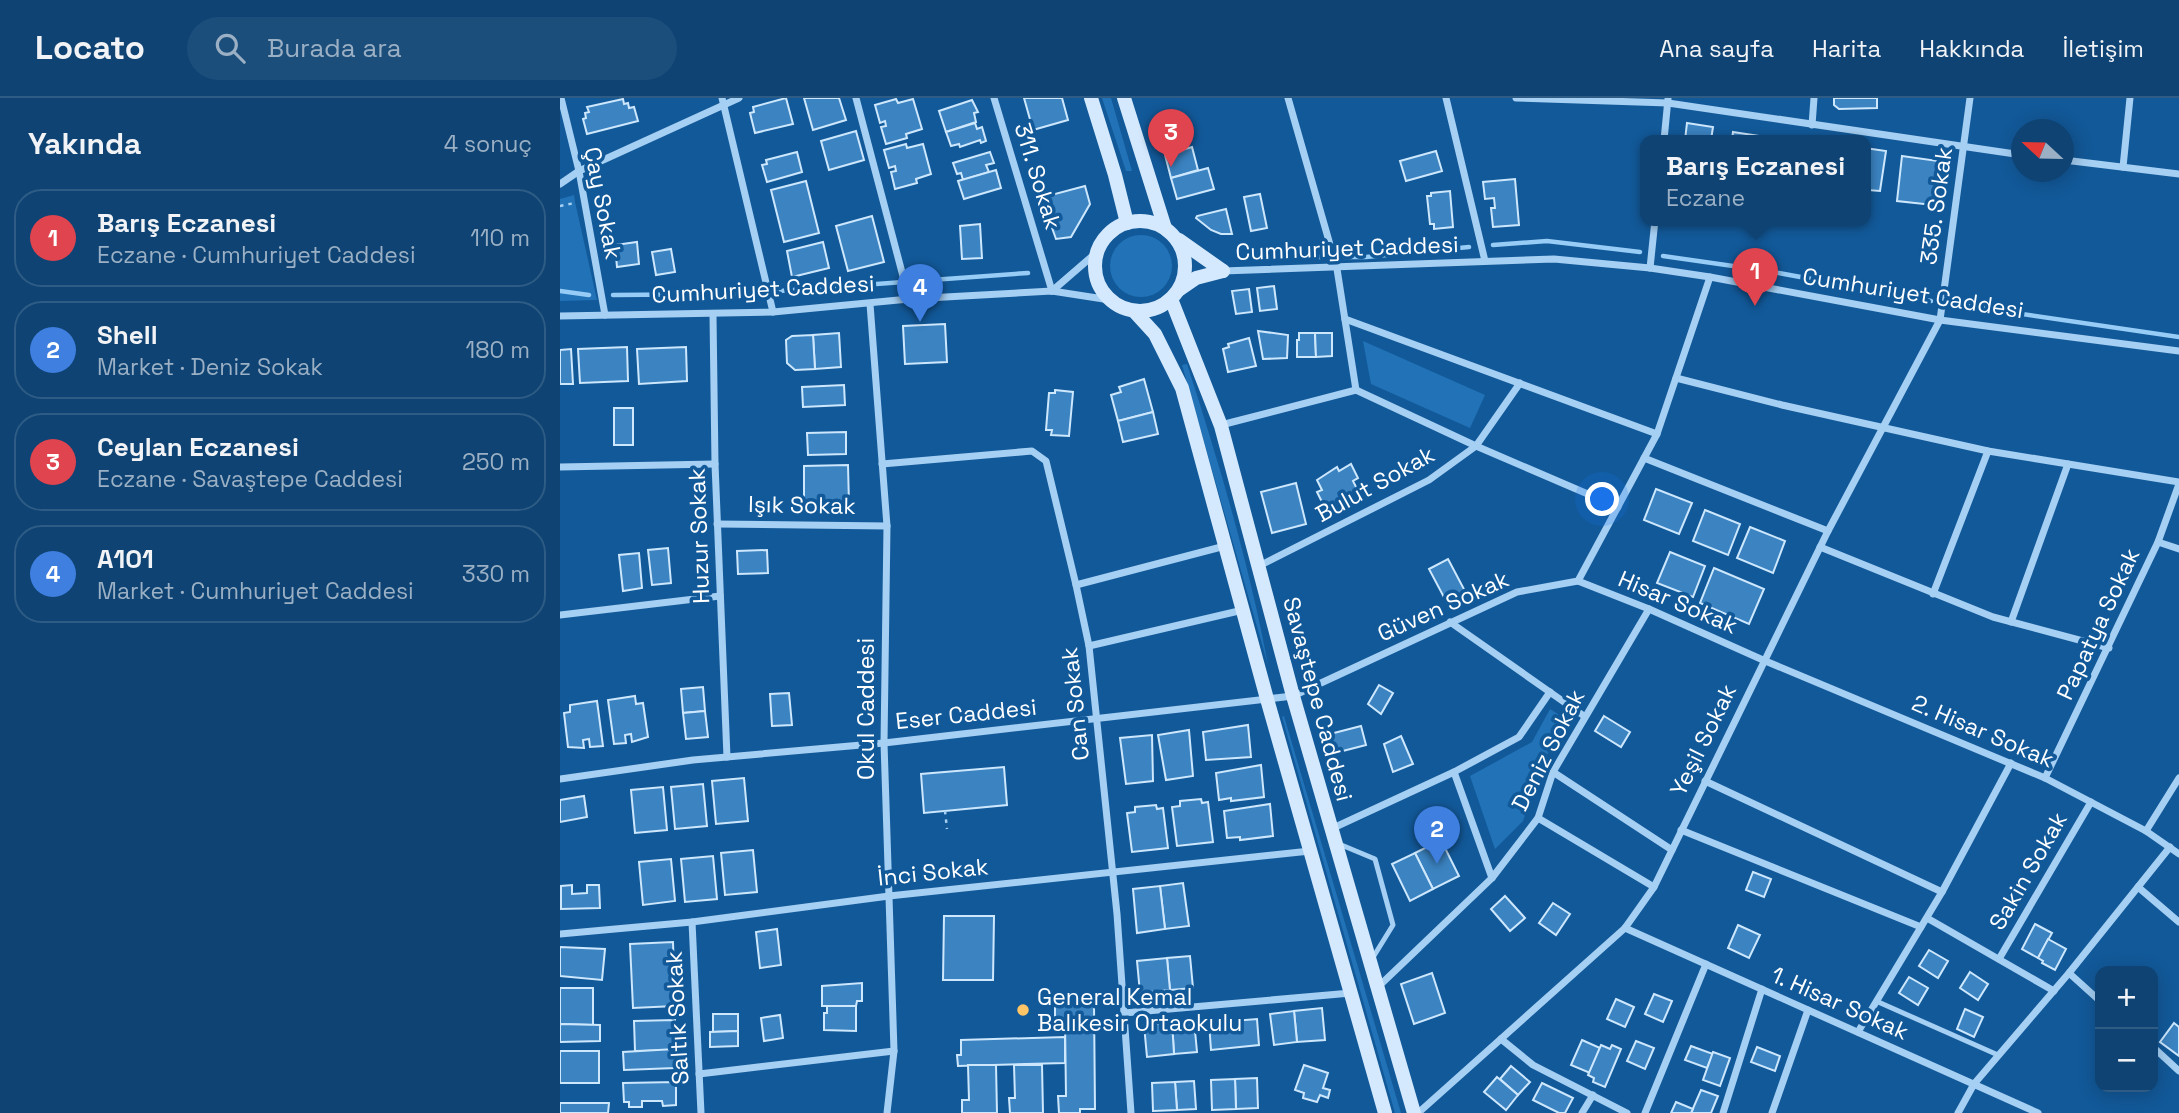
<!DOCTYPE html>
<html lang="tr">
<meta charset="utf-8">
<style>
body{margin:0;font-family:"Space Grotesk",sans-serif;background:#1c4e7b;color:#f1f3f6}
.controls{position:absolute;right:21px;bottom:21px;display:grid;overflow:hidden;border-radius:14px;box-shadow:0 4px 18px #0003}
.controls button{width:63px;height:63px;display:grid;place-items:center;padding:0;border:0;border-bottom:2px solid #2e5c85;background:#0e4373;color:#f1f3f6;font:35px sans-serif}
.compass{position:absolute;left:1451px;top:21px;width:63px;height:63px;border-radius:50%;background:#0e4373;box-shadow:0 4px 18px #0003;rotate:292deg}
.you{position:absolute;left:1043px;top:402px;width:24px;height:24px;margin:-18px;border:5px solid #fff;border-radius:50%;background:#1a73e8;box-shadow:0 0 0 10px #1a73e833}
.badge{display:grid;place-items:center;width:46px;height:46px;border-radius:50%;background:#bca0f2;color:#fff;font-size:23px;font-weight:700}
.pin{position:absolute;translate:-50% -58px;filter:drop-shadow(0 2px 4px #0008)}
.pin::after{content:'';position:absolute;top:37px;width:24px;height:21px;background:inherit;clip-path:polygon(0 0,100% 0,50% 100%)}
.popup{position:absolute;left:1080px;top:37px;width:231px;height:91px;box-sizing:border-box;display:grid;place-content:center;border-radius:14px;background:#0e4373;filter:drop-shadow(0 2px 5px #0005);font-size:23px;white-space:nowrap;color:#9bb0c4}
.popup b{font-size:26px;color:#f1f3f6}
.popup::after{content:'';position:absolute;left:50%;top:100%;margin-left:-14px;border:14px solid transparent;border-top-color:#0e4373}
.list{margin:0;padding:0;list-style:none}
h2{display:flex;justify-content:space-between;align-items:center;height:91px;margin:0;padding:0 28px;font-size:30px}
h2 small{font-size:23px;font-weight:400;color:#9bb0c4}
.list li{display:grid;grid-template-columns:46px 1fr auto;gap:21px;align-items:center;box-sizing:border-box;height:98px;margin:0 14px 14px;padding:0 14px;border:2px solid #2e5c85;border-radius:28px}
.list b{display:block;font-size:26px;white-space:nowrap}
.list p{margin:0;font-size:23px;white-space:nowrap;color:#9bb0c4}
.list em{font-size:23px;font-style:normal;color:#9bb0c4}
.icon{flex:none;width:38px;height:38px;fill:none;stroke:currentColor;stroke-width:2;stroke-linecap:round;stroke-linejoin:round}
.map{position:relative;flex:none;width:1619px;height:1015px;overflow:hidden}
header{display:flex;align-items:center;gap:42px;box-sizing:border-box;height:98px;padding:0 35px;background:#0e4373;border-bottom:2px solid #2e5c85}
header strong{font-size:33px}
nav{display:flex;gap:38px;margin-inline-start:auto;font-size:24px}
.search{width:490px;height:63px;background:#1c4e7b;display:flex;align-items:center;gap:18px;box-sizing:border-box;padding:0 24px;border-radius:38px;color:#9bb0c4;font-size:26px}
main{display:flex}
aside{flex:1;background:#0e4373}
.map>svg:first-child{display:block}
.green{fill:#2172b6}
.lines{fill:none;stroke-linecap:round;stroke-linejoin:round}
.stream{stroke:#96ccf6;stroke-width:4.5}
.building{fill:#3b83c1;stroke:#cde7fd;stroke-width:2}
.path{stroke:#a5cff3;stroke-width:2.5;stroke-dasharray:3.5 5;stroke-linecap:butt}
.lane{stroke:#a5cff3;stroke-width:5}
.street{stroke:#a5cff3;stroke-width:7}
.secondary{stroke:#d4e9fd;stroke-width:14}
.poi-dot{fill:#ffc567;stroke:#125999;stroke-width:2.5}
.labels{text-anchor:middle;stroke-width:7;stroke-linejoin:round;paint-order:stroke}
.street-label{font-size:23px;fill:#fff;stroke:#125999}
.poi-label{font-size:23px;fill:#fff;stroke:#125999;text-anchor:start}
</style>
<header>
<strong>Locato</strong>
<div class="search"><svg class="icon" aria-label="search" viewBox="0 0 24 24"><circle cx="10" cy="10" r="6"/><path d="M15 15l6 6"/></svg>Burada ara</div>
<nav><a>Ana sayfa</a><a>Harita</a><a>Hakkında</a><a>İletişim</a></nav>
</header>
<main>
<aside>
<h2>Yakında<small>4 sonuç</small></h2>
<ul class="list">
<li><span class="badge" style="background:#e0444e">1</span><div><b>Barış Eczanesi</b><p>Eczane · Cumhuriyet Caddesi</p></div><em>110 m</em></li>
<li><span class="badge" style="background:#3f7fe0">2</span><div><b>Shell</b><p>Market · Deniz Sokak</p></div><em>180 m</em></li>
<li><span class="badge" style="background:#e0444e">3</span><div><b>Ceylan Eczanesi</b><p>Eczane · Savaştepe Caddesi</p></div><em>250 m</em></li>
<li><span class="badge" style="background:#3f7fe0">4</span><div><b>A101</b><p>Market · Cumhuriyet Caddesi</p></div><em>330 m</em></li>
</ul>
</aside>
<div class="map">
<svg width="1619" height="1015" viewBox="0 0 1619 1015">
<rect width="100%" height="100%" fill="#125999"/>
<g class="green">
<polygon points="542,0 551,0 572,73 566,73"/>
<polygon points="14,97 15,104 37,202 0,203 0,101"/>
<circle cx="581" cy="168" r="31"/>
<polygon points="803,243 925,297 910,330 811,286"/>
<path d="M 627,266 C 659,365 689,465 708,567 L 622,267 Z"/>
<polygon points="990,611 1010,624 984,661 963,723 935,751 910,678 972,644"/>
<polygon points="724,618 841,1015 835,1015 722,619"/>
</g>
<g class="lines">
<g class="stream">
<polyline points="933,147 987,143 1080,154"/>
<polyline points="710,158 761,159"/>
<polyline points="1103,158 1208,173 1371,203"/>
<polyline points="785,159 806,159 909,149"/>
<polyline points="0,193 29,197"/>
<polyline points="53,197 178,196 468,175"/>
<polyline points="1394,206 1619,239"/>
</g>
</g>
<g class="building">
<polygon points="226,0 233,26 195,35 190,15 194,14 193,9"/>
<polygon points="244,0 279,0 286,22 253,32"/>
<polygon points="464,0 502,0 508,22 473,32"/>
<polygon points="1274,0 1317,0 1317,10 1279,11 1274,7"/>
<polygon points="63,1 64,6 68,5 69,10 74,9 78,23 27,36 23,21 26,20 25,15 29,14 27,9"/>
<polygon points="336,1 338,5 353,1 362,31 346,36 347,40 326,46 321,29 326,28 325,23 320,25 315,7"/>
<polygon points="412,2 418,14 414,15 416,24 386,34 379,13"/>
<polygon points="415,25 417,31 422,29 426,43 421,45 420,42 400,49 399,46 391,48 386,34"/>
<polygon points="1127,25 1153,29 1151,42 1125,42"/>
<polygon points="296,33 304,62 269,72 261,43"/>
<polygon points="1173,34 1213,40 1213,42 1172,42"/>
<polygon points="346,46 347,50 363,46 371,76 356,81 357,85 335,91 331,74 336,73 335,68 329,70 324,52"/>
<polygon points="632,49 638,72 611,80 605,57"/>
<polygon points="1305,50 1326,53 1320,93 1308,92 1307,98"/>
<polygon points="876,53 882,73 846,83 840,63"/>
<polygon points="237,54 242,74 207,84 202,67 207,66 206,62"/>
<polygon points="430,54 434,65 426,67 429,74 403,82 401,75 397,76 393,65"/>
<polygon points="1342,58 1378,63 1373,107 1337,103"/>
<polygon points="648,70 654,91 617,101 611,80"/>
<polygon points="436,72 441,90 404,101 398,83"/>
<polygon points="955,81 959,127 933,129 931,110 935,110 934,100 925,101 923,84"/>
<polygon points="246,83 259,135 224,144 211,92"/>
<polygon points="525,88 530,106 511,139 496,141 485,110 491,97"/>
<polygon points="890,93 893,129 874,131 874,126 870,126 867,98 871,98 871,95"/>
<polygon points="700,96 707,130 691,133 684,99"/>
<polygon points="666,111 672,136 661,136 651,132 636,120 637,118"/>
<polygon points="312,118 324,164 288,173 276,128"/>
<polygon points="420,126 422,160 402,161 400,128"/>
<polygon points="77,144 79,166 57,169 55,147"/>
<polygon points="263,144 269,170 232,179 227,153"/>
<polygon points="111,151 115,174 96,177 92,154"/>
<polygon points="714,188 717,211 700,213 697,190"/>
<polygon points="689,191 692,214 676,216 672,193"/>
<polygon points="385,226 387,264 345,266 343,228"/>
<polygon points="698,233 728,237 727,260 703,261"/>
<polygon points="279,235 281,269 255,271 253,237"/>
<polygon points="739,235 755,235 756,259 737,259 737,242 739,242"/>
<polygon points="755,235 772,235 772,258 756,259"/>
<polygon points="253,237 255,271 235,272 227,265 226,242 232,238"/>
<polygon points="689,240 696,268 668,274 663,251 669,249 668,246"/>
<polygon points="67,249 68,283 20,285 18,251"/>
<polygon points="126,249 127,283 79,286 77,251"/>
<polygon points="11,251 13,286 0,286 0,252"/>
<polygon points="584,281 593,314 558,323 551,297 561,294 559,289"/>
<polygon points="284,287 285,307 243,309 242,289"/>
<polygon points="495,292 513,294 509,338 491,337 492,332 486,332 489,295 495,295"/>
<rect x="54" y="310" width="19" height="37"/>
<polygon points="593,314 598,336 563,344 558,323"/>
<polygon points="286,334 286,356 248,357 247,335"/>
<polygon points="791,366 798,380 793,383 800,397 767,414 757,394 762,392 757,382 777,369 779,373"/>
<polygon points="288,367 289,407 244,408 244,368"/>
<polygon points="736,385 746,426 712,435 701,394"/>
<polygon points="1096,391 1132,405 1119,436 1084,422"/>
<polygon points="1145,412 1180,426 1168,457 1133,443"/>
<polygon points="1190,429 1225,443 1213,475 1177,460"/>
<polygon points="108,450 111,485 92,487 88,452"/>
<polygon points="207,452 208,475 178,476 177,453"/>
<polygon points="1110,454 1145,468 1133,499 1097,485"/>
<polygon points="79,455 82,490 63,493 59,457"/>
<polygon points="888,461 906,495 887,505 869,471"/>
<polygon points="1154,470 1204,491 1189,526 1140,505"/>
<polygon points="819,587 833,595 821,616 808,606"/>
<polygon points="143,589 145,613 123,615 121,591"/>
<polygon points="229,595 232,627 212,628 210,596"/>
<polygon points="75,598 76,606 83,605 88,639 72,644 71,636 65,637 66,645 54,646 48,602"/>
<polygon points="37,603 43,648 30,649 29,641 23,642 24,650 8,649 4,615 10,614 10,607"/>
<polygon points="145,613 148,639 126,641 123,615"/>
<polygon points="1044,618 1070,634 1061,649 1035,633"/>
<polygon points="688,627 691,659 646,662 643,634"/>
<polygon points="801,628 806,647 775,655 770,636"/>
<polygon points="629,632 633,678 606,682 598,637"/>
<polygon points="592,637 593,683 566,686 560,640"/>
<polygon points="841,638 853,666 833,674 824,646"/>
<polygon points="701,667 704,699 671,703 671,700 659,702 656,675"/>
<polygon points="444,669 447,707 364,715 361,676"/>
<polygon points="184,680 188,723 156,726 152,683"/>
<polygon points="143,686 147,728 115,731 111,689"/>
<polygon points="103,689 107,732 75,735 71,692"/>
<polygon points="24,698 27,719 0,724 0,702"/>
<polygon points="641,701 642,705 648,704 653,744 617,748 612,709 620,708 620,703"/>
<polygon points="710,706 713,738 680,742 680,739 667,740 664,713"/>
<polygon points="596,707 597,711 603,710 608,750 572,754 567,715 575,714 575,709"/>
<polygon points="881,742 899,778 873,791 855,755"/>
<polygon points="193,752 197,794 165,797 161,755"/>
<polygon points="855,755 873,791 850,803 832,766"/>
<polygon points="153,758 157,801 125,804 121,761"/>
<polygon points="111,761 115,803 83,807 79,764"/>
<polygon points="1193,774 1211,781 1204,799 1186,792"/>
<polygon points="623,785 629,828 605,831 600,788"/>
<polygon points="12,787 12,796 27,795 27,787 39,787 40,810 1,811 1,788"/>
<polygon points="600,788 605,831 577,835 573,791"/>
<polygon points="945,798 965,820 950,833 931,811"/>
<polygon points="993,805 1010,816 996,837 979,825"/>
<polygon points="384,818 434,818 433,882 383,882"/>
<polygon points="1475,826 1492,835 1478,860 1462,851"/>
<polygon points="1178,827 1200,837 1189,860 1168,850"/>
<polygon points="217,831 221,867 200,870 196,834"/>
<polygon points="1488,841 1506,851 1495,872 1482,865 1483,863 1478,860"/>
<polygon points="113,844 115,908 73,910 70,846"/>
<polygon points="0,849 45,851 42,882 0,878"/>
<polygon points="1369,852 1388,863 1378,880 1359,868"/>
<polygon points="630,858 633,890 610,892 607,860"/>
<polygon points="607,860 610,892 580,895 577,863"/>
<polygon points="1410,874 1428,886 1418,902 1400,890"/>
<polygon points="872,875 885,915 854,926 841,886"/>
<polygon points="1349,879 1368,890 1358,907 1339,895"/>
<polygon points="302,885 302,903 297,903 296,908 262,908 262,888"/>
<polygon points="0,890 33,890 33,927 0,926"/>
<polygon points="1094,896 1112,903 1103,924 1085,916"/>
<polygon points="518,900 519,906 534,906 535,1011 520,1011 520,1015 499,1015 498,998 506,998 505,923 495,923 495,901"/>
<polygon points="1056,901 1074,909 1065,929 1047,921"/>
<polygon points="267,908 296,908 296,933 264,932 264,915 267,915"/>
<polygon points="762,910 765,942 737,944 734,913"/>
<polygon points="1405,911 1423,919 1414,939 1397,931"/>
<polygon points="734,913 737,944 714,947 710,916"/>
<polygon points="153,916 178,916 178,933 153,934"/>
<polygon points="220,917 223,940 204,943 201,920"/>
<polygon points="697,921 699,947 651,952 649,925"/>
<polygon points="115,922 116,952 75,953 74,923"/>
<polygon points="634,922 637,954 614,956 612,924"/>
<polygon points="612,924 614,956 587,959 584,927"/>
<polygon points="1614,925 1619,929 1619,958 1600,944"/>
<polygon points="0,926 40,927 40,943 0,944"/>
<polygon points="178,933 178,948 150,949 150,934"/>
<polygon points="505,939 505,965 398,968 397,957 401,957 401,942"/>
<polygon points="1022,942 1040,950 1030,975 1011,967"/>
<polygon points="1076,943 1094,950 1085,971 1067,963"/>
<polygon points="1041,947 1050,951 1052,947 1061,951 1045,989 1033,984 1034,980 1028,977"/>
<polygon points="1131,948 1153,956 1147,970 1125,962"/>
<polygon points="1197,949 1220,958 1215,973 1191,964"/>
<polygon points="115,951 115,970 64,972 63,954"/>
<rect x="0" y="953" width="39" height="32"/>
<polygon points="1153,954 1170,960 1160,988 1143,982"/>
<polygon points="408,967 436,967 437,1015 402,1015 402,1002 409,1002"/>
<polygon points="454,967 482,967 483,1015 450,1015 449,1000 455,1000"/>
<polygon points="744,967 768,975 763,990 770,992 768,1000 760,997 757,1004 743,1000 744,995 735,992"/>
<polygon points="951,968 970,984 958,997 940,981"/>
<polygon points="937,979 958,997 946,1012 924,994"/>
<polygon points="697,980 698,1010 676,1011 675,981"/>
<polygon points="675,981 676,1011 652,1012 651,982"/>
<polygon points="634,983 636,1011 617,1012 615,984"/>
<polygon points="116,984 116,1007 103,1008 102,1003 82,1003 82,1009 69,1009 69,1004 64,1004 63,985"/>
<polygon points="615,984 617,1012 593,1013 592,985"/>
<polygon points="982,985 1013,1000 1005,1015 999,1015 973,1002"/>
<polygon points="1141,992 1158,998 1151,1015 1131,1015"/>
<polygon points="1116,1004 1133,1011 1131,1015 1111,1015"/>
<polygon points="0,1005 49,1005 48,1015 0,1015"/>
</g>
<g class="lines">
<g class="path">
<polyline points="0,108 15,105"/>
<polyline points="385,713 387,731"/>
</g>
<g class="lane">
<polyline points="779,746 815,761 833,827 812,861"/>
<polyline points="1316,903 1438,957"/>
</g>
<g class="street">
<polyline points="1,0 19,73 45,217"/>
<polyline points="162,0 213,214"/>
<polyline points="296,0 349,201"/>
<polyline points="434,0 492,193"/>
<polyline points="728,0 777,171 796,292"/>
<polyline points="886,0 925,163"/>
<polyline points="956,0 1108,5 1462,57"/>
<polyline points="1252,27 1254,0"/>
<polyline points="1104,42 1108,1"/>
<polyline points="1504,62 1619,76"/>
<polyline points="1563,69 1570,0"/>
<polyline points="0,86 19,73 179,0"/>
<polyline points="1090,170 1095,122"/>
<polyline points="663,173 994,161 1090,170 1150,179 1380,222 1619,253"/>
<polyline points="492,193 537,154"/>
<polyline points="310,206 327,428 324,645 334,953 327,1015"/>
<polyline points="153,217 155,366 167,659"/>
<polyline points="0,218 213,214 349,201 492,193 550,202"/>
<polyline points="785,221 1097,336"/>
<polyline points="1116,280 1222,307 1428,353 1619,384"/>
<polyline points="661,327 796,292 916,348 1058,409"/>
<polyline points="1084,360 1268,433"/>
<polyline points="322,366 472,353 486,363 516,487 529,548 557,816 571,1015"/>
<polyline points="0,369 155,366"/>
<polyline points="157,426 327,428"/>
<polyline points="1598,444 1619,451"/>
<polyline points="1260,449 1433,519 1549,550"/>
<polyline points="699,468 869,382 916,348 960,285"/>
<polyline points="1018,483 1089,511 1203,562 1485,680 1586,733 1619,756"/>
<polyline points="516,487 665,448"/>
<polyline points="1373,496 1428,353"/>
<polyline points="0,517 160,498"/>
<polyline points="890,524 1024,618"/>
<polyline points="1451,524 1508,366"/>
<polyline points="529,548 683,512"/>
<polyline points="894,674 932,780"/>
<polyline points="993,674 1112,752"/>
<polyline points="1485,680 1598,444 1619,386"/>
<polyline points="0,681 133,662 324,645 733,598 957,494 1018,483 1097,336 1150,179"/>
<polyline points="1145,683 1382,794"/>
<polyline points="978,720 1094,789"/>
<polyline points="771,731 894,674 959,639 990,594"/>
<polyline points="1121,732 1361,829"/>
<polyline points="1586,733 1619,680"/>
<polyline points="1578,789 1619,824"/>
<polyline points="1367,820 1494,893"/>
<polyline points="132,824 141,1015"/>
<polyline points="1065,830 1478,1015"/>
<polyline points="0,836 132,824 329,798 750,753"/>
<polyline points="1439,861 1531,704"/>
<polyline points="1509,875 1540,903"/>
<polyline points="818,889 932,780 978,720 993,674 1089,511"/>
<polyline points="564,915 791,895"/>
<polyline points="1298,934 1382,794 1451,665"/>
<polyline points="941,941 973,967 1067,1015"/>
<polyline points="1593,949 1619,973"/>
<polyline points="139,976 334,953"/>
<polyline points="858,1015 1065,830 1094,789 1268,433 1380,222 1410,0"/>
<polyline points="1022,1015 1033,997"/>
<polyline points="1085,1015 1146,866"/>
<polyline points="1163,1015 1202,891"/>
<polyline points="1212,1015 1248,912"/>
<polyline points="1398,1015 1414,986 1509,875 1610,749"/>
</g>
<g class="secondary">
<polyline points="531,0 555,77 567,125"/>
<polyline points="564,0 605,130"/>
<circle cx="580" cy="168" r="45"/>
<polyline points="619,142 663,173"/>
<polyline points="620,191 636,180 663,173"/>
<polyline points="611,201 661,328 733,598 854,1015"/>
<polyline points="574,213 595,236 622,290 707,601 825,1015"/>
</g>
</g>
<circle class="poi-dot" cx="463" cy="912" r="7"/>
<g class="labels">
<g class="street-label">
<text transform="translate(478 78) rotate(73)" y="8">311. Sokak</text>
<text transform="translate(43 105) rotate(79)" y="8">Çay Sokak</text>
<text transform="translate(1376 108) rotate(-82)" y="8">335. Sokak</text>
<text transform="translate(787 150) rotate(-2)" y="8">Cumhuriyet Caddesi</text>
<text transform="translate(203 191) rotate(-3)" y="8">Cumhuriyet Caddesi</text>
<text transform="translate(1353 195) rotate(9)" y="8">Cumhuriyet Caddesi</text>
<text transform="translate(815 386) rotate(-29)" y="8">Bulut Sokak</text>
<text transform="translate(242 407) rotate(1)" y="8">Işık Sokak</text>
<text transform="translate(139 438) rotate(-92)" y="8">Huzur Sokak</text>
<text transform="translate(1118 504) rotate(23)" y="8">Hisar Sokak</text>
<text transform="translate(883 508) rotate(-24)" y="8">Güven Sokak</text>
<text transform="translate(1538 526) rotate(-65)" y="8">Papatya Sokak</text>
<text transform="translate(758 601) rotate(75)" y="8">Savaştepe Caddesi</text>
<text transform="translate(515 606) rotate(-96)" y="8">Can Sokak</text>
<text transform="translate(306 611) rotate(-90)" y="8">Okul Caddesi</text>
<text transform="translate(406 616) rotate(-6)" y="8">Eser Caddesi</text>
<text transform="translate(1423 633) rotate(23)" y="8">2. Hisar Sokak</text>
<text transform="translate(1143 642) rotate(-64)" y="8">Yeşil Sokak</text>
<text transform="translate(988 652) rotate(-63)" y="8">Deniz Sokak</text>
<text transform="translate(1468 773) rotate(-60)" y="8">Sakin Sokak</text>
<text transform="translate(373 774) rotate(-6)" y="8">İnci Sokak</text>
<text transform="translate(1280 905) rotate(24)" y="8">1. Hisar Sokak</text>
<text transform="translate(117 920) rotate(-93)" y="8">Saltık Sokak</text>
</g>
<g class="poi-label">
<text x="477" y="907">General Kemal<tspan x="477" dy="26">Balıkesir Ortaokulu</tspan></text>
</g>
</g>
</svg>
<div class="controls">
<button>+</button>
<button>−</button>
</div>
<svg class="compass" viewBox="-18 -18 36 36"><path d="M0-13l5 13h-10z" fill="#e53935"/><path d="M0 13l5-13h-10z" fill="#9bb0c4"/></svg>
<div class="you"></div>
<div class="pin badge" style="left:1195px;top:208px;background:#e0444e">1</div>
<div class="popup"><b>Barış Eczanesi</b>Eczane</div>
<div class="pin badge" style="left:877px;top:766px;background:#3f7fe0">2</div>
<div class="pin badge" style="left:611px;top:69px;background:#e0444e">3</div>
<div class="pin badge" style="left:360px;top:224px;background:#3f7fe0">4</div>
</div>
</main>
